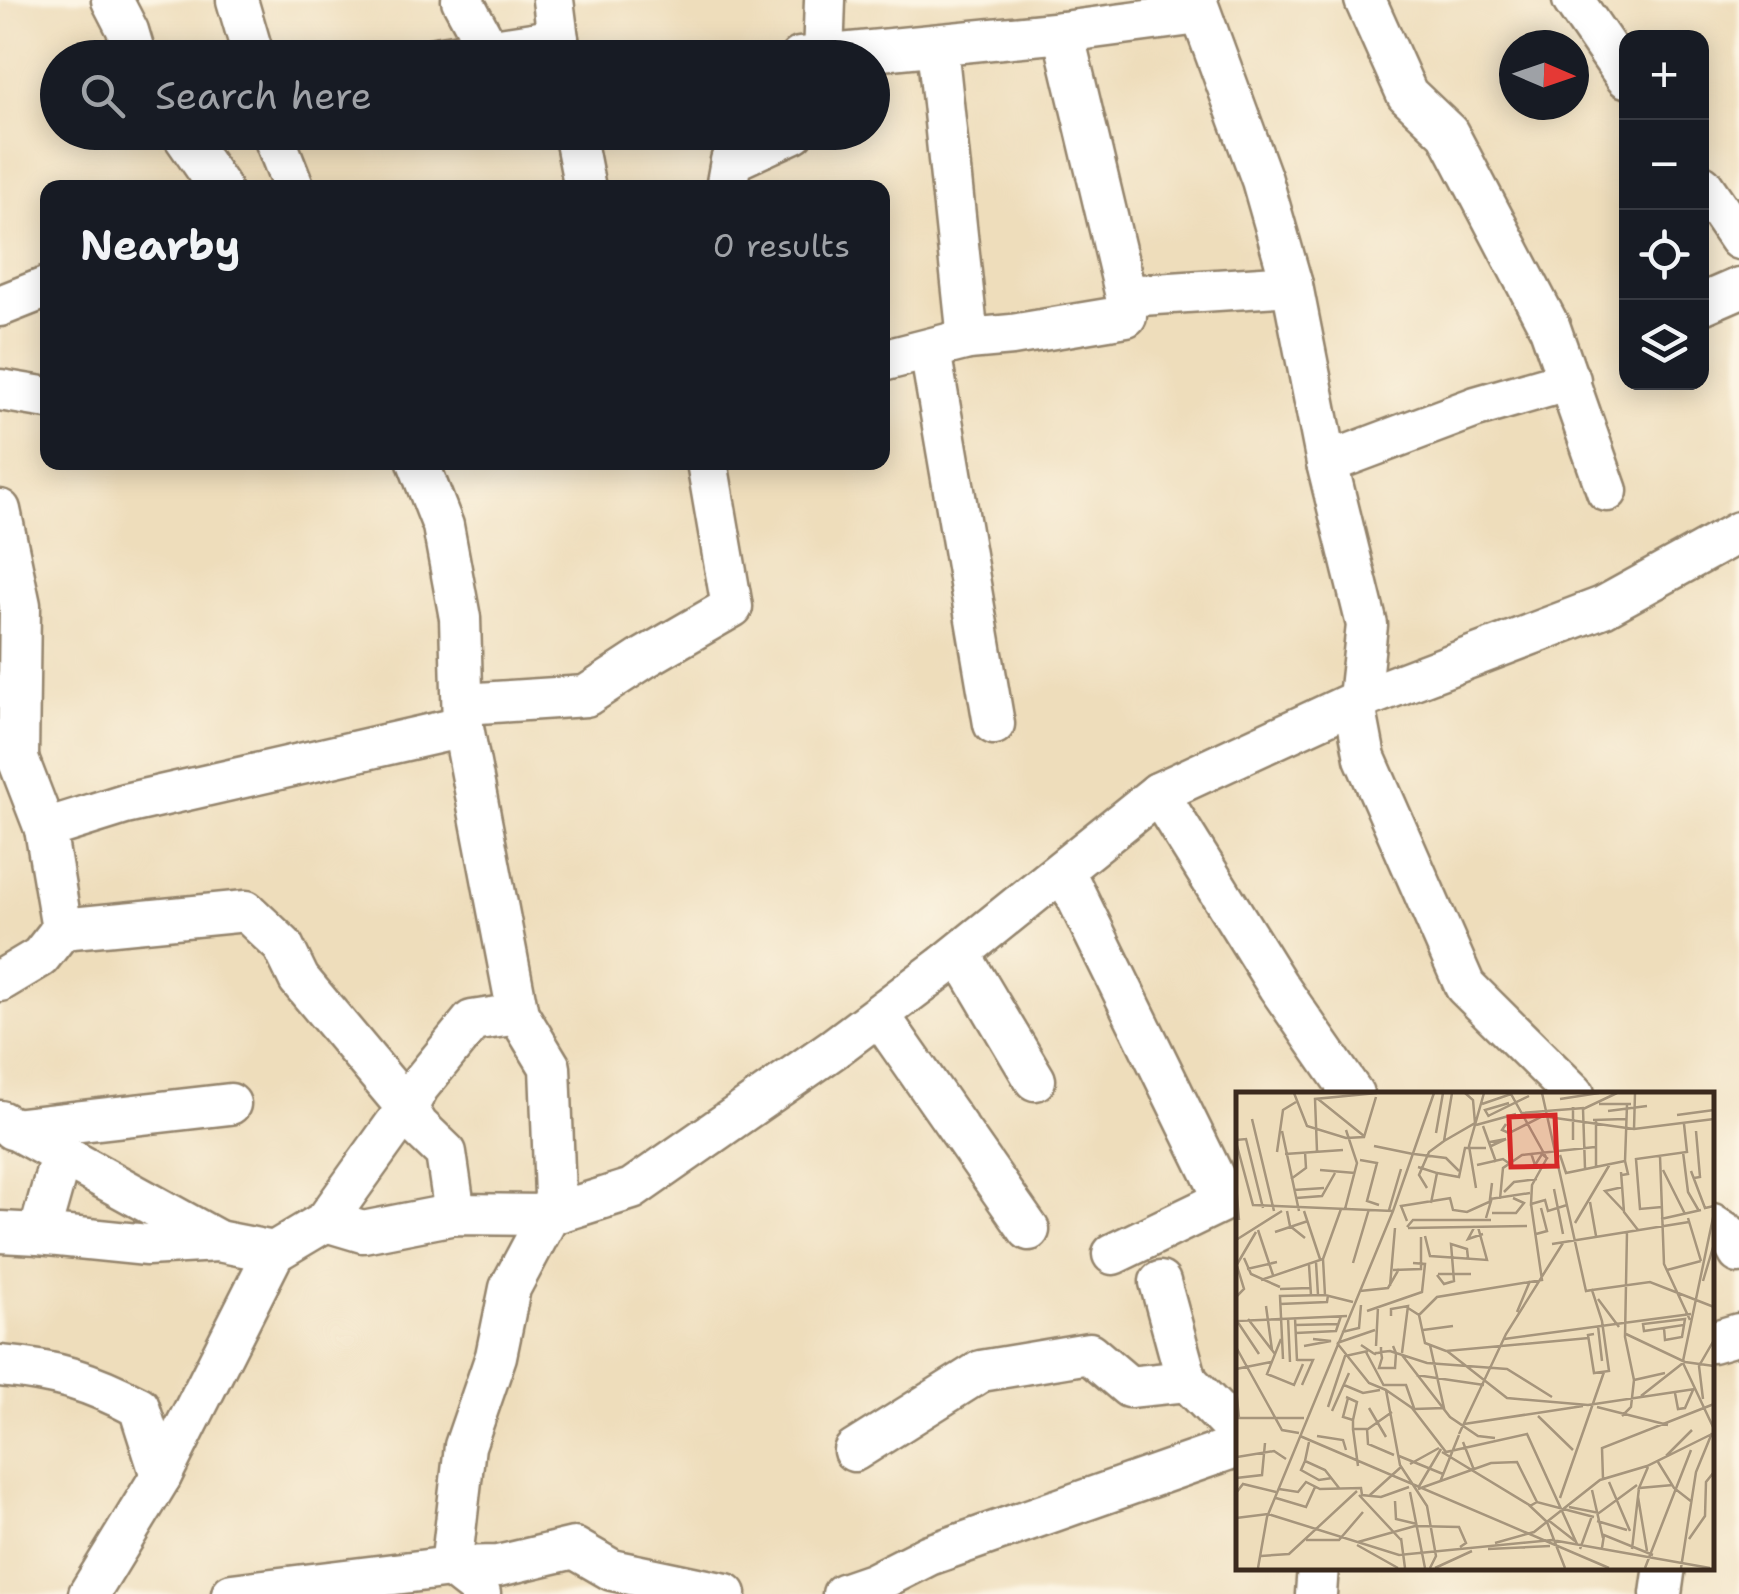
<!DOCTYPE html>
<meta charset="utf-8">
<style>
body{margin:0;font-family:"Shantell Sans",sans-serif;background:#20242c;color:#f1f3f6}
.controls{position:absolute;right:30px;top:30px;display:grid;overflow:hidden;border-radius:20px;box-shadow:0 5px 25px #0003}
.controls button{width:90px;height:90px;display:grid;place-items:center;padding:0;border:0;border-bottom:2px solid #363941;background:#171b24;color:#f1f3f6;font:50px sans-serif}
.compass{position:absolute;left:1499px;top:30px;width:90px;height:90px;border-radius:50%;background:#171b24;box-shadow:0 5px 25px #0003;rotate:92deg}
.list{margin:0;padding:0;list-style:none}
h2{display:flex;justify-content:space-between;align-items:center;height:130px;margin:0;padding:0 40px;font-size:42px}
h2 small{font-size:32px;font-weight:400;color:#9ea1a6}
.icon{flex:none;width:55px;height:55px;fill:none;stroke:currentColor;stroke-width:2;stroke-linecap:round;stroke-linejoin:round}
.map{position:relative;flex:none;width:1739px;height:1594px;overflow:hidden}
.search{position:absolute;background:#171b24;box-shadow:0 5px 25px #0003;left:40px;top:40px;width:850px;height:110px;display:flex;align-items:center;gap:25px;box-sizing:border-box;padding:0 35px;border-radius:55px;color:#9ea1a6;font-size:38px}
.panel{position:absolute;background:#171b24;box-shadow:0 5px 25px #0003;left:40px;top:180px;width:850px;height:290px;border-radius:20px}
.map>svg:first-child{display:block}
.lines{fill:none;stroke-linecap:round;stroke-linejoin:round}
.minor-casing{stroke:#94846c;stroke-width:45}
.minor{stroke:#fff;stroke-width:40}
.inset-road{fill:none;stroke:#a6957c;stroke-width:2.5}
.view{fill:#d62828;fill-opacity:0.15;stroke:#d62828;stroke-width:5}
.inset-edge{fill:none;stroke:#3b2a1e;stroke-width:5}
</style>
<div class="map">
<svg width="1739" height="1594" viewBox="0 0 1739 1594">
<rect width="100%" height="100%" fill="#fcf5e5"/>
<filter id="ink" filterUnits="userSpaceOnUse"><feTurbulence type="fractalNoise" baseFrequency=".01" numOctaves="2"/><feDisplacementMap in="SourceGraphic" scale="20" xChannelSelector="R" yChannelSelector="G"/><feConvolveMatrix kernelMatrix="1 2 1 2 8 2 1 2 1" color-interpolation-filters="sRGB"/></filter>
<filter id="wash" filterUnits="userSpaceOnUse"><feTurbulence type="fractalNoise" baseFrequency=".0048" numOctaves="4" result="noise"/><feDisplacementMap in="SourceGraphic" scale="40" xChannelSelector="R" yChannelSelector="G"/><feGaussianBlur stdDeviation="2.25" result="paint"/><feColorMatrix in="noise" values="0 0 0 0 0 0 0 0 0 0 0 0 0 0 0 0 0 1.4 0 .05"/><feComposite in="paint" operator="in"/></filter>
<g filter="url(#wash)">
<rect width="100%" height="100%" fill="#edb"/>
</g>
<g filter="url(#ink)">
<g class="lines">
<defs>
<g id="minor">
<polyline points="112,0 128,31 136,58"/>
<polyline points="237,0 254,58"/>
<polyline points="462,0 489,50"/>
<polyline points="553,0 558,39"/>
<polyline points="1196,0 1262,180 1292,285 1327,463 1367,625 1357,716 1365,758 1465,986 1574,1094"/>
<polyline points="1365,0 1407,94 1448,133 1550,328 1607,491"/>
<polyline points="1573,0 1626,77"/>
<polyline points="1063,32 1126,296 1292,285"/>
<polyline points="937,46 968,339"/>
<polyline points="435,58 558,39 560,58"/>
<polyline points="800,58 1063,32 1199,14"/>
<polyline points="823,58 825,0"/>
<polyline points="181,132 220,188"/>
<polyline points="272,132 294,188"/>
<polyline points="574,132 585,188"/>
<polyline points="1702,185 1739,239"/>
<polyline points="726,188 731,161 794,132"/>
<polyline points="1702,304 1739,288"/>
<polyline points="0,306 48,287"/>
<polyline points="930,350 994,724"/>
<polyline points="882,361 968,339 1012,335 1126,316 1126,296"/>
<polyline points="0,390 48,398"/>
<polyline points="418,462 443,526 460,618 463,727 518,1014 550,1067 555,1196 549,1215 510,1288 496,1356 465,1446 451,1567 478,1588 480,1594"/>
<polyline points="1327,463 1476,407 1570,380"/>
<polyline points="0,510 20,605 18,759"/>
<polyline points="464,704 586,696 644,658 732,607 707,462"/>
<polyline points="0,740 18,759 45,829"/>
<polyline points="1158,793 1278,986 1353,1094"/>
<polyline points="1064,871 1225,1200 1113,1254"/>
<polyline points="960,954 1035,1080"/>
<polyline points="0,981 40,957 62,929"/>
<polyline points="879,1015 1029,1230"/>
<polyline points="0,1121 218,1241 274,1252"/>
<polyline points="12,1129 230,1104"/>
<polyline points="61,1156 39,1234 147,1245 218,1241"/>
<polyline points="455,1214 446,1153 418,1126 407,1108 419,1086 472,1021 518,1014"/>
<polyline points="326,1221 363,1232 455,1214 549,1215 632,1189 833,1049 942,967 1158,793 1361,699 1603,607 1739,532"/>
<polyline points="1712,1224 1729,1235 1739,1253"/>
<polyline points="0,1232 39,1234"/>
<polyline points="1160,1282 1187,1381"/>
<polyline points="1712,1342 1739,1334"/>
<path d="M 0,1366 C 56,1371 90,1381 139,1407 L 161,1476"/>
<polyline points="854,1451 981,1371 1089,1353 1129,1387 1187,1381 1239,1434"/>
<polyline points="89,1594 161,1476 274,1252 326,1221 407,1108 299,979 283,946 246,911 62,929 45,829 125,804 463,727"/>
<polyline points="232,1594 451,1567 498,1566 574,1548 612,1570 726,1594"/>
<polyline points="843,1594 872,1584 929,1555 1239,1446"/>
<polyline points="1316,1594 1318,1566"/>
<polyline points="1661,1594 1665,1566"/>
</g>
</defs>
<use href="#minor" class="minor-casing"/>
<use href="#minor" class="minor"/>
</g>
</g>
<g transform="translate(1236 1092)">
<rect width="478" height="478" fill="#edb"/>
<path class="inset-road" d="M 58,1 L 71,34 L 110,46 L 128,45 L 140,5M 306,1 L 350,199 L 356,198 L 366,229 L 373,279 L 358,281 L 352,243 L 358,242M 82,7 L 128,44M 324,7 L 363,1M 246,12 L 275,2 L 310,65M 363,12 L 395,12M 337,15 L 337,48M 372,19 L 411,14M 286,21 L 348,16M 441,23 L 478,18M 252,24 L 293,4M 253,25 L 249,18 L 273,11M 312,25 L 398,37 L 478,27M 16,27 L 38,119M 357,28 L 390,27M 360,28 L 360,75M 270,32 L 266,38 L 273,41 L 311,22M 240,33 L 280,22M 247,34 L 260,70M 398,37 L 399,1M 46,39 L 63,119M 200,41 L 207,1M 0,48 L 10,47 L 27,116M 208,49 L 239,31 L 237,8 L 229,1M 0,50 L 17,113 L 157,119M 254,50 L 270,47 L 255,54M 138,54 L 177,62M 81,59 L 79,7 L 141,1M 41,60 L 47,18 L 60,10M 447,60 L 452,100 L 463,119M 295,61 L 299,73 L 306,62 L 312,67M 49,62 L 107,58M 178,62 L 210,66 L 223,79M 324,63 L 330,81 L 389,69 L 392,82 L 386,83M 424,64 L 428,172 L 454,228M 311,66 L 296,93 L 295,112 L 309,108 L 312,119 L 331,113M 124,68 L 141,71 L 131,109 L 143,113M 389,69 L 391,13M 241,73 L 267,67 L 274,72M 182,75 L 201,81 L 195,111M 349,76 L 347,17 L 381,1M 84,78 L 119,81M 427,78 L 449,122M 455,79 L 469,116 L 478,114M 385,80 L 388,120 L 402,138M 201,81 L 223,85 L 229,56 L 250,56M 458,86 L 464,85 L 460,39M 55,87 L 70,76 L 69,60M 256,91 L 254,107 L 294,101M 0,92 L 3,128M 387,95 L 369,99 L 387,118M 191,96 L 183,83 L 193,60 L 208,49 L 216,1M 240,96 L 233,54 L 248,1M 318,97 L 327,142M 58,98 L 88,96M 268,100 L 278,90 L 301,87M 60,106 L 86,104 L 99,81M 214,106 L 217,118 L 231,120 L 255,109 L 250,126M 264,107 L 267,76 L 286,63 L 359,55M 354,110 L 360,144M 426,115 L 404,117 L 400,67 L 451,60 L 448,32M 109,117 L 121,71 L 110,38M 153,118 L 165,77M 51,119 L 54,134 L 69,146M 68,119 L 84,167M 256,121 L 280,121 L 288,111 L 277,106M 452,126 L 465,169M 425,127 L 465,118M 171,129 L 165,114 L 215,106M 339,131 L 374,72M 239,134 L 232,147 L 247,142M 171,135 L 177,128 L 255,128M 172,136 L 291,134M 22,138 L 37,183M 39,140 L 72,129M 300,142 L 311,139 L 305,116M 189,144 L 194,164 L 251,168 L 242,135M 0,148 L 46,119M 316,152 L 453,130M 8,166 L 15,182 L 44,195M 87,167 L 89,203M 80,170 L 82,203M 117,171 L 133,117M 73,173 L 75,203M 0,174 L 20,140M 1,174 L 8,197 L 1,204M 11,177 L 41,170M 157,178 L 185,177 L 185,145M 431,178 L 465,169M 202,182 L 235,182M 201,183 L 208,192 L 218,189 L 215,152 L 231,157 L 232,166M 25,188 L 87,167 L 105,117M 467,189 L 478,152M 154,194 L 159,136M 44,197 L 74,196M 356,198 L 414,190 L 478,215M 124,199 L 152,196 L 163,177M 362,207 L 383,235M 44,212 L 91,210 L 92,203M 30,214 L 36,258M 172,216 L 183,223 L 189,251 L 210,259 L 353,246M 131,219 L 186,200 L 189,172 L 177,171M 281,220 L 294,189M 183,223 L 201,205 L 306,188 L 295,112M 155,224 L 155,217 L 172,214 L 166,261M 52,226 L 54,270M 59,226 L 61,269M 12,227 L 39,262M 449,227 L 448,233 L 408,239 L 407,232 ZM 0,229 L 111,224M 1,229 L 23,262M 59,233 L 102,232M 362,234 L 366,269M 428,236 L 429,248 L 446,245 L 448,233M 187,238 L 217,234M 106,240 L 123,236 L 125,213M 60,241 L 100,239 L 105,224M 390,242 L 449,270 L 478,274M 45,247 L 31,282 L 58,293 L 67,272M 268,247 L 455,222M 101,251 L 133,291 L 150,298 L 164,373 L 191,414 L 200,464 L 194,476M 101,251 L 139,238M 125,253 L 137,261 L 139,262 L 140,261 L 142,261 L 145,260 L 154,259 L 160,261 L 159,276 L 143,276 L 146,266 L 145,260 L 145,255M 68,254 L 95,249 L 77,247M 140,254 L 142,215M 157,254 L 160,261 L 191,271 L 271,277 L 316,305M 0,255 L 46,338 L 63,341M 211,259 L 271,306 L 352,313 L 459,297M 130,260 L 148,294M 166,263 L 214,325 L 242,344 L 259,346M 47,267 L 44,204 L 89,203 L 117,210M 61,268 L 77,268 L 66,293M 447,269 L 478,121M 0,277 L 35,270M 180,283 L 248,293M 398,288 L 429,281M 108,293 L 127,301 L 144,298M 148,293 L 170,293 L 178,316M 0,296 L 3,326 L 68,326M 150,298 L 176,316 L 210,360 L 291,342 L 341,452M 439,301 L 442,317 L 449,316 L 457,298M 405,304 L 447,271 L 478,337M 110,305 L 121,310 L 117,328M 112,306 L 107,325 L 117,328 L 117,337 L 132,337 L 156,320M 467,307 L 463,274 L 478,248M 92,315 L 109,264 L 132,259M 361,315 L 432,333M 133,316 L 150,345M 178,317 L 208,316 L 194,253M 96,319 L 113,281M 302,324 L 337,358M 386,324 L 395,315 L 398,288 L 389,245 L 391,140M 228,332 L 347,314M 117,337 L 122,374M 131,337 L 132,352 L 158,363M 223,342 L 270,242 L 327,151M 64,344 L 373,476M 81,344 L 107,348 L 110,358M 73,350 L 69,369 L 89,378 L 103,396M 227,350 L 238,378M 206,360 L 295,414M 163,364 L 207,382M 430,364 L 456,338M 1,365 L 38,359 L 50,367M 69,369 L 65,378 L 83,388 L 96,386M 422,370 L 438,396 L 456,410M 174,372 L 203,356M 412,375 L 403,396 L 437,393M 0,386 L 26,383 L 29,351M 367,387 L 366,356 L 478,312M 204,390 L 223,343M 373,390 L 394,439M 182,396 L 205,357M 43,397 L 62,400 L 70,390 L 84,397 L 125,396 L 126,403 L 145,405 L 173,395M 182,397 L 255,371 L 281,370 L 301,410M 356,398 L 367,446M 174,400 L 189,476M 0,401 L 7,392 L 40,400M 123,403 L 165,448M 134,403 L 165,375M 402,405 L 411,459M 40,406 L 70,415 L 79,395M 324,406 L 368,280M 159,409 L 160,427 L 181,432M 333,415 L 363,421 L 401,393M 0,426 L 32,422 L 163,463 L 316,448 L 474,476M 312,428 L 339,449M 361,429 L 391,438M 311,430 L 294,414 L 301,410 L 358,425M 311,430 L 329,476M 165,446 L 169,476M 453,447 L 469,424 L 470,390 L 478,380M 70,448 L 103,448 L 127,420M 122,450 L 179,434 L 223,435 L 230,451 L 224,455M 259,451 L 298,440 L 364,388 L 411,374 L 476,342M 121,453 L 162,476M 366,456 L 368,443 L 417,463M 252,457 L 314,454M 344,457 L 356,424M 396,457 L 403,396M 25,464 L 53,462 L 121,399M 22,476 L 31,425 L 157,119 L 198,1M 199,476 L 236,459M 409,476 L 455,358M 445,476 L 460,380 L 476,341"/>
<path class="view" d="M 319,23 L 321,74 L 275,75 L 273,25 Z"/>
<rect width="478" height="478" class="inset-edge"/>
</g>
</svg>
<div class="controls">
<button>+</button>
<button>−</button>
<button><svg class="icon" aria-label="locate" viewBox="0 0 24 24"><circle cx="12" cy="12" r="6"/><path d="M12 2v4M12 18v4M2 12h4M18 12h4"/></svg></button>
<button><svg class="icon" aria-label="layers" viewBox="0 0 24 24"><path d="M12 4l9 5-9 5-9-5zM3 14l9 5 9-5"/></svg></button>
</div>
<svg class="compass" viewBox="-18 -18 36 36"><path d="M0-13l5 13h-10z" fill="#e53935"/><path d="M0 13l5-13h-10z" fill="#9ea1a6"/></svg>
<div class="search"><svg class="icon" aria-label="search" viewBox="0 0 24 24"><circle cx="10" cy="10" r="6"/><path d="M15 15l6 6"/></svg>Search here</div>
<section class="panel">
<h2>Nearby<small>0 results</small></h2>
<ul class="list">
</ul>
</section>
</div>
